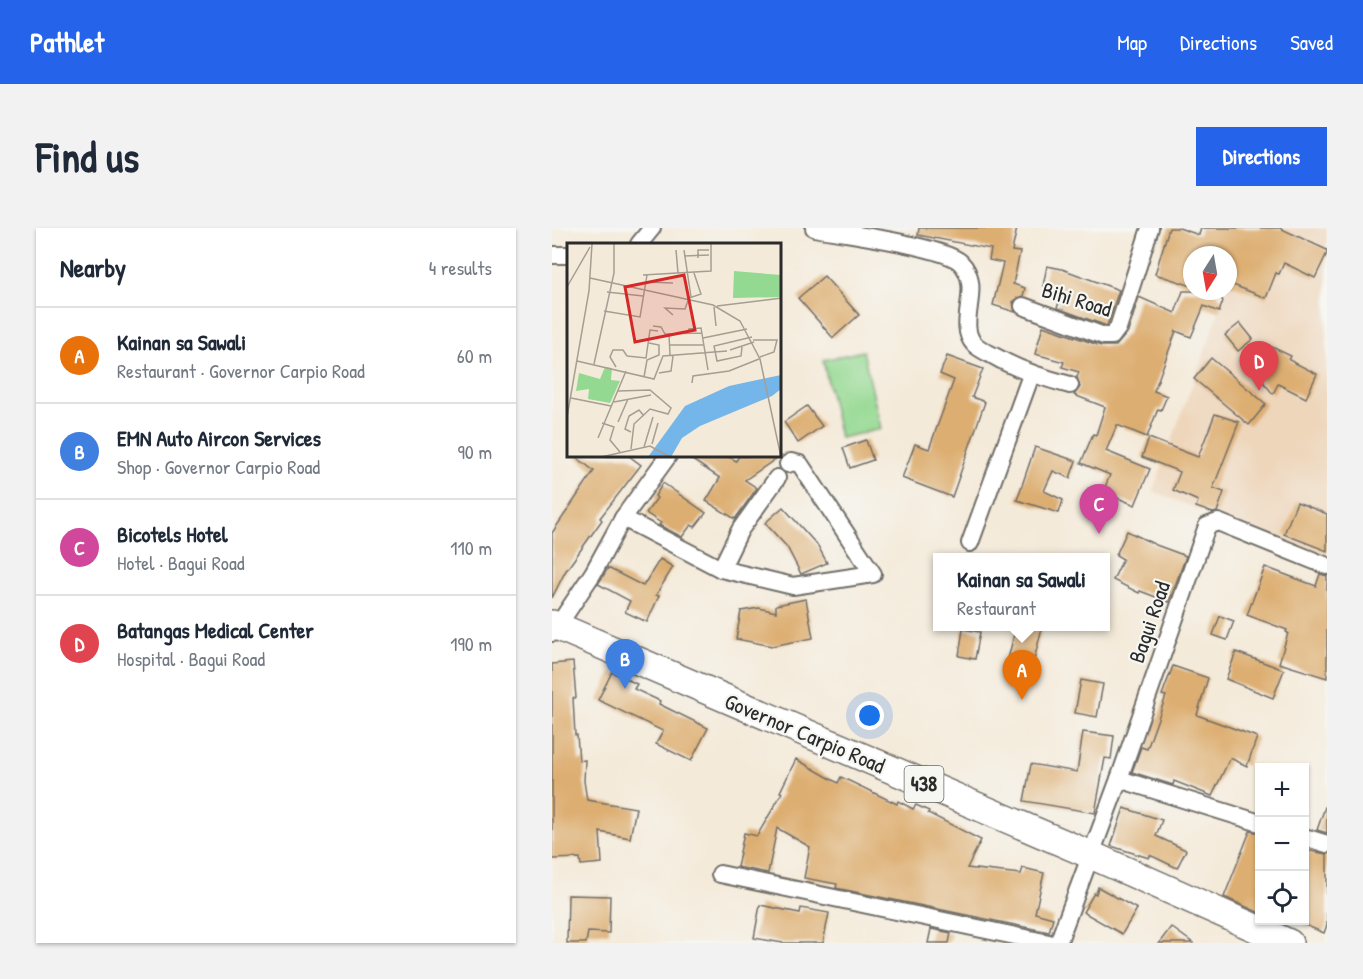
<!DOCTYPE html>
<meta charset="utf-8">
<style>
body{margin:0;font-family:"Patrick Hand",sans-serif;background:#f2f2f3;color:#1f2937}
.controls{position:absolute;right:18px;bottom:18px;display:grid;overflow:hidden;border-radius:0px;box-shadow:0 2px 4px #0004}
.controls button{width:54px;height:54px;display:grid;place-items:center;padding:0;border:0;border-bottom:2px solid #e0e1e3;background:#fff;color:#1f2937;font:30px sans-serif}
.compass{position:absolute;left:631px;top:18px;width:54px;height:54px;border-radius:50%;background:#fff;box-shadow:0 2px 4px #0004;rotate:191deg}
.you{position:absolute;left:318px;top:488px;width:21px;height:21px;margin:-15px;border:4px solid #fff;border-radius:50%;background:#1a73e8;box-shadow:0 0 0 9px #1a73e833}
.badge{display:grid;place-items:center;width:39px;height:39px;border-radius:50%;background:#2563eb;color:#fff;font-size:20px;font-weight:700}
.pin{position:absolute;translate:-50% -50px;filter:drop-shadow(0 2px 3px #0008)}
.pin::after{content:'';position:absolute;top:32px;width:21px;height:18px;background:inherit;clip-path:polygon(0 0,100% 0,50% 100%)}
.popup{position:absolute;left:381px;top:325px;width:177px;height:78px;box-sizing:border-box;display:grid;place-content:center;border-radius:0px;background:#fff;filter:drop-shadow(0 2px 4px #0005);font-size:20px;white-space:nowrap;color:#747a83}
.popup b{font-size:22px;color:#1f2937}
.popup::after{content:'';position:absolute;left:50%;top:100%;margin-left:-12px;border:12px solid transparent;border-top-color:#fff}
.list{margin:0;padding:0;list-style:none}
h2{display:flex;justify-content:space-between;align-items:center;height:78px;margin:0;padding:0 24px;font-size:26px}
h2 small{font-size:20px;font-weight:400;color:#747a83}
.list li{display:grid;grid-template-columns:39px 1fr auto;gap:18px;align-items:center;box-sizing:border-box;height:96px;padding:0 24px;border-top:2px solid #e0e1e3}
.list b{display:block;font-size:22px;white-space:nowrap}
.list p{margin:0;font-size:20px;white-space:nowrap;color:#747a83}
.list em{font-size:20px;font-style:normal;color:#747a83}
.icon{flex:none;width:33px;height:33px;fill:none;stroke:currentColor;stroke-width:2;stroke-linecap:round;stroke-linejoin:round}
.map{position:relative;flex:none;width:775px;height:715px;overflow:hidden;border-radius:0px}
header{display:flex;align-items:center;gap:36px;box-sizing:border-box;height:84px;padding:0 30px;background:#2563eb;color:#fff}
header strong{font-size:28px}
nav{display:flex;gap:33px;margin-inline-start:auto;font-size:21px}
.intro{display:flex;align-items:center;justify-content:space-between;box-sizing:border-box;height:144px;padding:0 36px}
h1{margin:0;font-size:42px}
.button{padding:15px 27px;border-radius:0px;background:#2563eb;color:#fff;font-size:21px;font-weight:700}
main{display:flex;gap:36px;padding:0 36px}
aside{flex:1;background:#fff;border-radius:0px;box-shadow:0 2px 4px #0004}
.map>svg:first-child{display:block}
.built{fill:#eed6bb}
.green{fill:#94d991;stroke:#60825e;stroke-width:1.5}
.building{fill:#ddae71}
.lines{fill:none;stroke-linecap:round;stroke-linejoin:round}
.street-casing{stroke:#716e68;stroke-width:20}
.primary-casing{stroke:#716e68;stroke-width:30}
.street{stroke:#fff;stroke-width:16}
.primary{stroke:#fff;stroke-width:27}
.labels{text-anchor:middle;stroke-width:4.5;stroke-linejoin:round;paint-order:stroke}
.shield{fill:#f6f6f2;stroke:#686867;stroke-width:1.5}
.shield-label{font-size:21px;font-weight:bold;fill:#2b2b2b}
.street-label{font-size:22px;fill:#2b2b2b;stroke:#f6f6f2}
.inset-road{fill:none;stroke:#a49e93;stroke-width:1.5}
.view{fill:#d62828;fill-opacity:0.15;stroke:#d62828;stroke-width:3}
.inset-edge{fill:none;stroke:#2b2b2b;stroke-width:3}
</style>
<header>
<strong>Pathlet</strong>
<nav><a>Map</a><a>Directions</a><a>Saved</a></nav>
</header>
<div class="intro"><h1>Find us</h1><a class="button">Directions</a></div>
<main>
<aside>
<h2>Nearby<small>4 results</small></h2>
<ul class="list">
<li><span class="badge" style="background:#e8710a">A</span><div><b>Kainan sa Sawali</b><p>Restaurant · Governor Carpio Road</p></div><em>60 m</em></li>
<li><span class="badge" style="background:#3f7fe0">B</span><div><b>EMN Auto Aircon Services</b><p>Shop · Governor Carpio Road</p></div><em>90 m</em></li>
<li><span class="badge" style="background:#d1479c">C</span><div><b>Bicotels Hotel</b><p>Hotel · Bagui Road</p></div><em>110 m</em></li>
<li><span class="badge" style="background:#e0444e">D</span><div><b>Batangas Medical Center</b><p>Hospital · Bagui Road</p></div><em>190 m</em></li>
</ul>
</aside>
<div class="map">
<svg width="775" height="715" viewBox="0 0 775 715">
<rect width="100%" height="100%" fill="#f6f6f2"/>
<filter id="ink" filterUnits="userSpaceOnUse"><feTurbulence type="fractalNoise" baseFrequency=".0167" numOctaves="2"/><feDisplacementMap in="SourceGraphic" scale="12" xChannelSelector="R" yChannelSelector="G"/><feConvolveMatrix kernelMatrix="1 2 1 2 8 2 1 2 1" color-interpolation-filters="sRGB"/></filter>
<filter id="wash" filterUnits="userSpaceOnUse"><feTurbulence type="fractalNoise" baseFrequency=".008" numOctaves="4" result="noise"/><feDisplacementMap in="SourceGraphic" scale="24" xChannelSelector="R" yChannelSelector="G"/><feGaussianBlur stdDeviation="1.35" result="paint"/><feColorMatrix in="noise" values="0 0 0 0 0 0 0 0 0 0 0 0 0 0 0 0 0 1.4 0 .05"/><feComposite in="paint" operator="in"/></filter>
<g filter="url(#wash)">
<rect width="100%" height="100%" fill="#f4ead9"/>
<polygon class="built" points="698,0 775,0 775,333 601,263"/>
<polygon class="green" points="311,123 329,201 288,210 271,132"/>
<g id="blocks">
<g class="building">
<polygon points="367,0 465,0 460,23 468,24 461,56 473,60 471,68 465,70 461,74 463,84 441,77 451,35 437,32 439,21 366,7"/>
<polygon points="617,0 627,0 647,7 649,0 728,0 775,22 775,25 763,50 732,35 727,46 724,45 714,70 676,55 676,27 640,27 640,58 603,46"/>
<polygon points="495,38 510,41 567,62 555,98 505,80 510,66 504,64 506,60 491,58"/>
<polygon points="272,48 307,87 281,110 246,70"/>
<polygon points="631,63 663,63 671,73 667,84 652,78 639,109 624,103 602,163 615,168 609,182 606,181 595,209 565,197 554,223 598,241 583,277 551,264 558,247 529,235 541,206 544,207 553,179 522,167 528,159 525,149 527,144 510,139 512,134 483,126 491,98 549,118 564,118 576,104 587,69 623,85"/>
<polygon points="688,95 701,111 686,123 673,107"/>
<polygon points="720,119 739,128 737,132 765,146 754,170 726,156 721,166 707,149"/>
<polygon points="395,128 431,141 420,169 433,174 400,269 350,250 363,216 377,221 402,152 388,146"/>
<polygon points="659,130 714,176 697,197 642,151"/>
<polygon points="255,178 270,198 246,215 232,194"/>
<polygon points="663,186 687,194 661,260 672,264 665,284 661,285 644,279 646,273 621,262 628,244 590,229 597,210 646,229"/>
<polygon points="314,212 321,232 298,240 291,220"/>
<polygon points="483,219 524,233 518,250 501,243 492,263 511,272 507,285 465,272"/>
<polygon points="23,228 77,228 89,237 48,290 50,292 13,344 0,370 0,305 42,243"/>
<polygon points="134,228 176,228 184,233 187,228 228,228 193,252 205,260 183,291 154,273 168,250"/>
<polygon points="111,255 154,285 143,299 139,297 130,309 107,297 109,295 94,285 105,270 103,268"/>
<polygon points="745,274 775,286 775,323 732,306"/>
<polygon points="231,279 266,318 275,335 249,346 235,319 213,295"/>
<polygon points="575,303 604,317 634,328 617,374 588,363 587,365 561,352 571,331 564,327"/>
<polygon points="108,331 121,339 104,367 107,368 95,394 73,384 78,373 46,356 56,340 91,358"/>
<polygon points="713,339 764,358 768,346 775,348 775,450 727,435 736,405 734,404 735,402 695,387"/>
<polygon points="254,371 261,410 220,418 184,411 189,383 207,380 224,384 224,377"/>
<polygon points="668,388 682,393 675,412 661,407"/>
<polygon points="464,399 490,400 479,444 454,439"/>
<polygon points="411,401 428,404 423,431 407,428"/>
<polygon points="684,424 732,442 721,470 674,451"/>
<polygon points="21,434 24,470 21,470 23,507 25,507 27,533 33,532 32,553 35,572 84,580 78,610 48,604 50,635 29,637 28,630 0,631 0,436"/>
<polygon points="621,438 656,450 645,487 705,509 695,538 678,530 660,568 622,553 621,557 580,544 589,519 595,521 614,468 610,467"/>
<polygon points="60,444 85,456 82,461 108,473 107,476 156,500 139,533 104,516 111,503 46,472"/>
<polygon points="529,452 551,456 545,489 523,485"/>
<polygon points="531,504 562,508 559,531 553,530 543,585 472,573 479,536 525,544"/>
<polygon points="244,531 286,555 289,549 345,576 346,573 361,581 364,577 377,583 376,585 429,612 415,640 469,646 471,640 492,645 483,685 501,690 497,704 284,660 285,656 252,650 258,619 225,600 216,645 185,639 192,605 205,608 230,565 228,564"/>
<polygon points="773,579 775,579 775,605 765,602"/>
<polygon points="572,580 610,592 604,608 634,622 625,640 598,627 597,630 559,618"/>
<polygon points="698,603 708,605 708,685 672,669"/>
<polygon points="753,622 775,626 775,697 772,705 753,697"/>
<polygon points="546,659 585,681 570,706 531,684 542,665 544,666"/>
<polygon points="16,667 58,668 57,705 36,704 34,715 15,715"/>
<polygon points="208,677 248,685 249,680 277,685 271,715 231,715 202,710"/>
<polygon points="619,699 641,715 607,715"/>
<polygon points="379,701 399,705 397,715 376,715"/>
</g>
</g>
</g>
<g filter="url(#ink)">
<use href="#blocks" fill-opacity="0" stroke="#716e68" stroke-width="1.5"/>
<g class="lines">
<defs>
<g id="street">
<path d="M 262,0 C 291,5 390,18 408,34 C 433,58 403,95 422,116 C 427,121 436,125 442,128 C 466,142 491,150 518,157"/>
<polyline points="87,16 100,0"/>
<polyline points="0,27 16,27"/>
<polyline points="471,78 552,108 560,108 566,100 598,0"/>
<polyline points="71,290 116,228"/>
<polyline points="418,315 479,147"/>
<polyline points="169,341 188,302 225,250"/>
<polyline points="1,405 41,345 71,290 169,341 241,358 321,346 248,236 239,234 236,236"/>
<polyline points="567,551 708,595"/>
<polyline points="752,609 775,616"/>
<polyline points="168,646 497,715"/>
<polyline points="506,715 567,551 655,298 666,294 775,338"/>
</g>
<polyline id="primary" points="0,396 539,627 737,715"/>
</defs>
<use href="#street" class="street-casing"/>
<use href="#primary" class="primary-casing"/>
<use href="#street" class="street"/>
<use href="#primary" class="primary"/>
</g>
</g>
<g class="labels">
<rect class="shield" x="352.5" y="538" width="39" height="36" rx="4.5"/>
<g class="shield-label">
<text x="372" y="563">438</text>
</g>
<g class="street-label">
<text transform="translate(525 71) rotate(17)" y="8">Bihi Road</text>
<text transform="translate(597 394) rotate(-71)" y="8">Bagui Road</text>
<text transform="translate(253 505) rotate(23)" y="8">Governor Carpio Road</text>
</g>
</g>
<g transform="translate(15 15)">
<rect width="214" height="214" fill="#f4ead9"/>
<path d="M 167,28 L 214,32 L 214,54 L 166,55 ZM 38,124 L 45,125 L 44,137 L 53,138 L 43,160 L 21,156 L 22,146 L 9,148 L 12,130 L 33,136 Z" fill="#94d991"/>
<path d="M 214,132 L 214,146 L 205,153 L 133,183 L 115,195 L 104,214 L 81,214 L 118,163 L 162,143 Z" fill="#74b6e9"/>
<path class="inset-road" d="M 109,7 L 111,30M 117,7 L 124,54M 117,13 L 142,12M 131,15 L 131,7 L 142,7M 76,32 L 144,28 L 144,1M 23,35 L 146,62 L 173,78 L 193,116 L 214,214M 78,39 L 106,40M 0,44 L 23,4M 40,49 L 76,53M 150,63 L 215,55M 147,64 L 149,83M 37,68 L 73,74 L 80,32M 106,72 L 98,65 L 118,66 L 122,55 L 134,51 L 127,30M 86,83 L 94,84 L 98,91 L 135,90M 102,91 L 103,112M 120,91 L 122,86 L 134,85 L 141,127M 136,95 L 180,86M 186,97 L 210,97 L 207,109 L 193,114M 102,102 L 136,102M 175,104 L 174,113 L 150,118 L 147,103 L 185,94M 163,107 L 187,99M 60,113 L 79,115 L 83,87 L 91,88M 10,118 L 87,136 L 96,113 L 160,108M 27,121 L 47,30 L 47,1M 49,124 L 43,114 L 46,107 L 56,107 L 60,113M 92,130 L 104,128 L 106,113M 77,134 L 80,117 L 92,112 L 92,102 L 82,100M 125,140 L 126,133 L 162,128 L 192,116M 51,148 L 83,147 L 104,165 L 101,171 L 83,166 L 67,181 L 64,206M 4,155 L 44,163M 47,159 L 84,152M 0,174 L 22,48 L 25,1M 51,179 L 61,156M 35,180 L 47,184 L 43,197 L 53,209M 64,189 L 58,186 L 62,173 L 72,167 L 77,173M 31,195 L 59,128M 85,201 L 91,180M 77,204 L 86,174M 34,214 L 83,203 L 103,214"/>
<path class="view" d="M 117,32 L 128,87 L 68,99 L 58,44 Z"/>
<rect width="214" height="214" class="inset-edge"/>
</g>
</svg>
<div class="controls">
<button>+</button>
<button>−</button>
<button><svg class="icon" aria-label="locate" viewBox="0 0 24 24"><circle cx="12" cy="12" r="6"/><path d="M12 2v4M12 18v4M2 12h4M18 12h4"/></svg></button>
</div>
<svg class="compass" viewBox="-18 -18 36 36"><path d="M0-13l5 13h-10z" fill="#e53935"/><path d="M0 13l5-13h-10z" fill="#747a83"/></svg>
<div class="you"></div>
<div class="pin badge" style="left:470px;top:472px;background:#e8710a">A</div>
<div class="popup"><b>Kainan sa Sawali</b>Restaurant</div>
<div class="pin badge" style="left:73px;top:461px;background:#3f7fe0">B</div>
<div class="pin badge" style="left:547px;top:306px;background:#d1479c">C</div>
<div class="pin badge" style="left:707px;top:163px;background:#e0444e">D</div>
</div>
</main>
